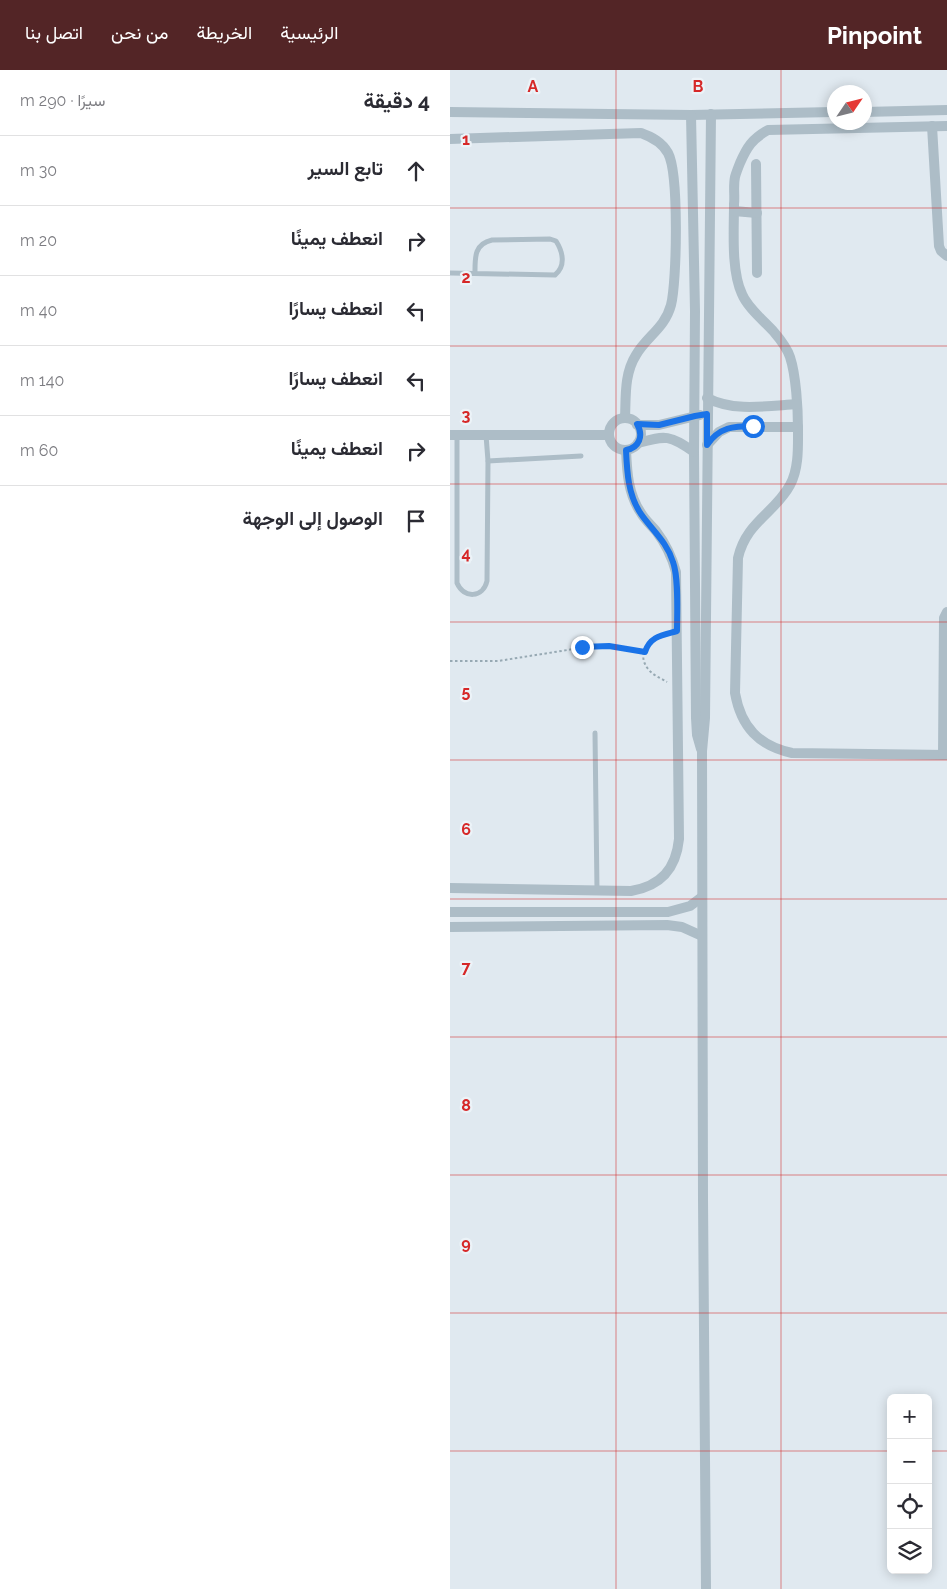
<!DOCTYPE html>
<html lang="ar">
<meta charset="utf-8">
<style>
body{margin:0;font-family:Raleway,Vazirmatn,sans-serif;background:#f2f2f3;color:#2b2b33;direction:rtl}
.controls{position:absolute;right:15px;bottom:15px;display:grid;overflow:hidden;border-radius:8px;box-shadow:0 2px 12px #0003}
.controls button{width:45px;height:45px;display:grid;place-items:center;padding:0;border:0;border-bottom:1px solid #e1e1e2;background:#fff;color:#2b2b33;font:25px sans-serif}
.compass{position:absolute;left:377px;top:15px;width:45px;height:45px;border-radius:50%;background:#fff;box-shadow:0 2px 12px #0003;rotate:55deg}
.stop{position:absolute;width:15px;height:15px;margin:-11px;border:4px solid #1a73e8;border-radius:50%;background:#fff}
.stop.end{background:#1a73e8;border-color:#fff;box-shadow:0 1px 5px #0008}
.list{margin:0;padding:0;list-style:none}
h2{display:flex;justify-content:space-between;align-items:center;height:65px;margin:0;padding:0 20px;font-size:21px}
h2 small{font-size:16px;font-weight:400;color:#7c7c81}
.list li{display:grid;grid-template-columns:32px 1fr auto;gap:15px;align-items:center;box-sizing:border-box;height:70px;padding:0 20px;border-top:1px solid #e1e1e2}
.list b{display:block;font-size:19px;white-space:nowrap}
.list em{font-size:16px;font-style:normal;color:#7c7c81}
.icon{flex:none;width:28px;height:28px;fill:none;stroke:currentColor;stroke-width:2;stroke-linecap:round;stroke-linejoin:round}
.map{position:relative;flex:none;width:497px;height:1519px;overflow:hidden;direction:ltr}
header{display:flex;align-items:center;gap:30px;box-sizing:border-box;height:70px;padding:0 25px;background:#532526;color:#fff}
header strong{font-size:24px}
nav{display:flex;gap:28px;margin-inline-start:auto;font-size:18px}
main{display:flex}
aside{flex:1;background:#fff}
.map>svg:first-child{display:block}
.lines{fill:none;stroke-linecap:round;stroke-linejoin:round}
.path{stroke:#97a9b3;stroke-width:2;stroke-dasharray:2.5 2.5;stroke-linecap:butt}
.service{stroke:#adbdc7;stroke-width:5}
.minor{stroke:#adbdc7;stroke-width:10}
.route{stroke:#1a73e8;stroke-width:6}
.grid{fill:none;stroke:#d62828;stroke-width:1;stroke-opacity:0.55}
.grid-label{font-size:16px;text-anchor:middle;font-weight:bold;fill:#d62828;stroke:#ecf3f8;stroke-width:4.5;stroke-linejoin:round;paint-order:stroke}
</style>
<header>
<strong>Pinpoint</strong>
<nav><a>الرئيسية</a><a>الخريطة</a><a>من نحن</a><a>اتصل بنا</a></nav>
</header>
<main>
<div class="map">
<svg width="497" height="1519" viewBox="0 0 497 1519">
<rect width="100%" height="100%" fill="#e0e9f0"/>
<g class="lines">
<g class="path">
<path d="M 216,564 C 199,569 185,584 199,600 C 204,606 211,608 217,612"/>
<polyline points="0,591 48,591 149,575 168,576 195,581"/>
</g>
<g class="service">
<path d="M 0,203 L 105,205 C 116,196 113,182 106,171 L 100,169 L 42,170 C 24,174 25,188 25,203"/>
<path d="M 7,365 L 7,513 C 14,529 33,528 37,511 L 38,391 L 36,365"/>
<polyline points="38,391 131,386"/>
<polyline points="145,663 147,820"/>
</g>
<g class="minor">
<polyline points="0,42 241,45 384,42"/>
<polyline points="414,42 497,40"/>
<polyline points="241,45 245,241 244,382 246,648 247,665 251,679"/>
<polyline points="482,56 489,176 491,181 497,186"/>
<path d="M 497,56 L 318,60 C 302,69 297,77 290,93 C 288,98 286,103 285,107 C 283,116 285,126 284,134 C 284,160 281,201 292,224 C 297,237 314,251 324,262 C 330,269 337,278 340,287 C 346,305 348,339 348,359 C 348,376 349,399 340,415 C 325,443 296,452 288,488 L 285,623 C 291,657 309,676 342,683 L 497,685"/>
<path d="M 0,69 L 191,63 C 202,67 212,72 218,83 C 229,103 227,211 221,235 C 215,258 196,267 186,285 C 174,304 176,327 175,348"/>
<polyline points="306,94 307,203"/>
<polyline points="284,141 307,143"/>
<path d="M 257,328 C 284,342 317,336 347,334"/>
<circle cx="175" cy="364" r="16"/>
<polyline points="187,355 209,355 250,345"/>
<polyline points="0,365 159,365"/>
<path d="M 188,373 C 216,365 220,365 244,382"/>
<polyline points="257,375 269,362 279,357 348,357"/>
<polyline points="493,685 494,548 497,542"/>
<path d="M 0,818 L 181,821 C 211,816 226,799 229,769 L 226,502 C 222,487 216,474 206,461 C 201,455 195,450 191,443 C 178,424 177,402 176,380"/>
<polyline points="0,842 218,842 240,836 252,827"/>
<polyline points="0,857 217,855 232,857 252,866"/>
<polyline points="256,1519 253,1129 252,681 255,648 261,44"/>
</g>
</g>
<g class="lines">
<path class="route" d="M 132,577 L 159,576 L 195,582 C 200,566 213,565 227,561 C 227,542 229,509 223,492 C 217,472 202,460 191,444 C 178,425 177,402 176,380 C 189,378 194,366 187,354 L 209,355 L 245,346 L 257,344 L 257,375 C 269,357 284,356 303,356"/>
</g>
<path class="grid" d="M 166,0 L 166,1519M 331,0 L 331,1519M 0,138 L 497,138M 0,276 L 497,276M 0,414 L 497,414M 0,552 L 497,552M 0,690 L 497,690M 0,829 L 497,829M 0,967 L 497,967M 0,1105 L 497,1105M 0,1243 L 497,1243M 0,1381 L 441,1381M 478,1381 L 497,1381"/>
<g class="grid-label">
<text x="83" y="22">A</text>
<text x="248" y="22">B</text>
<text x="16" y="75">1</text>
<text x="16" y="213">2</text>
<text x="16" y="351">3</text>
<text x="16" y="489">4</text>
<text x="16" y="627">5</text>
<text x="16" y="765">6</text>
<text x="16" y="903">7</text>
<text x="16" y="1041">8</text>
<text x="16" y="1179">9</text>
</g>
</svg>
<div class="controls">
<button>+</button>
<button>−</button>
<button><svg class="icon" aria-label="locate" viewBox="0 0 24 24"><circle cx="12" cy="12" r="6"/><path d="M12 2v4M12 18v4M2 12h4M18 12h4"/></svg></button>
<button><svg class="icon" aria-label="layers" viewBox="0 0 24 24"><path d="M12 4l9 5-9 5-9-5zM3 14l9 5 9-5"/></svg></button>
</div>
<svg class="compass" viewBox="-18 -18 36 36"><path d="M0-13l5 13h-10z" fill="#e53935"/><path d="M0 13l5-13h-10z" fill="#7c7c81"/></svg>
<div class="stop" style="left:303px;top:356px"></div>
<div class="stop end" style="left:132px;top:577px"></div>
</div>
<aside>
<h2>4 دقيقة<small>سيرًا · 290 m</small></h2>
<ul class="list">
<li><svg class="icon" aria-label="ahead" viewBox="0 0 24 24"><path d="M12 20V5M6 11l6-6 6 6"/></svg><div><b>تابع السير</b></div><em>30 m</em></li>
<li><svg class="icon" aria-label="right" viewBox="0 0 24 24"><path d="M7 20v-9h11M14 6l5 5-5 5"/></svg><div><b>انعطف يمينًا</b></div><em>20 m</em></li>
<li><svg class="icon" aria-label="left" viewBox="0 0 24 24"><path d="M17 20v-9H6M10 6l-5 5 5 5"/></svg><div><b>انعطف يسارًا</b></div><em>40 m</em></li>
<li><svg class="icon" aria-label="left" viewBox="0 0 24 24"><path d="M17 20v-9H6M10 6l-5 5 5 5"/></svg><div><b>انعطف يسارًا</b></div><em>140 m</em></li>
<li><svg class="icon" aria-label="right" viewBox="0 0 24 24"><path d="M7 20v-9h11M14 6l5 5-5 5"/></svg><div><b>انعطف يمينًا</b></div><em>60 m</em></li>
<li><svg class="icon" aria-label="arrive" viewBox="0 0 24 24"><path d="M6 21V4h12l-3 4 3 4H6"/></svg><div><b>الوصول إلى الوجهة</b></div></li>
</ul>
</aside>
</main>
